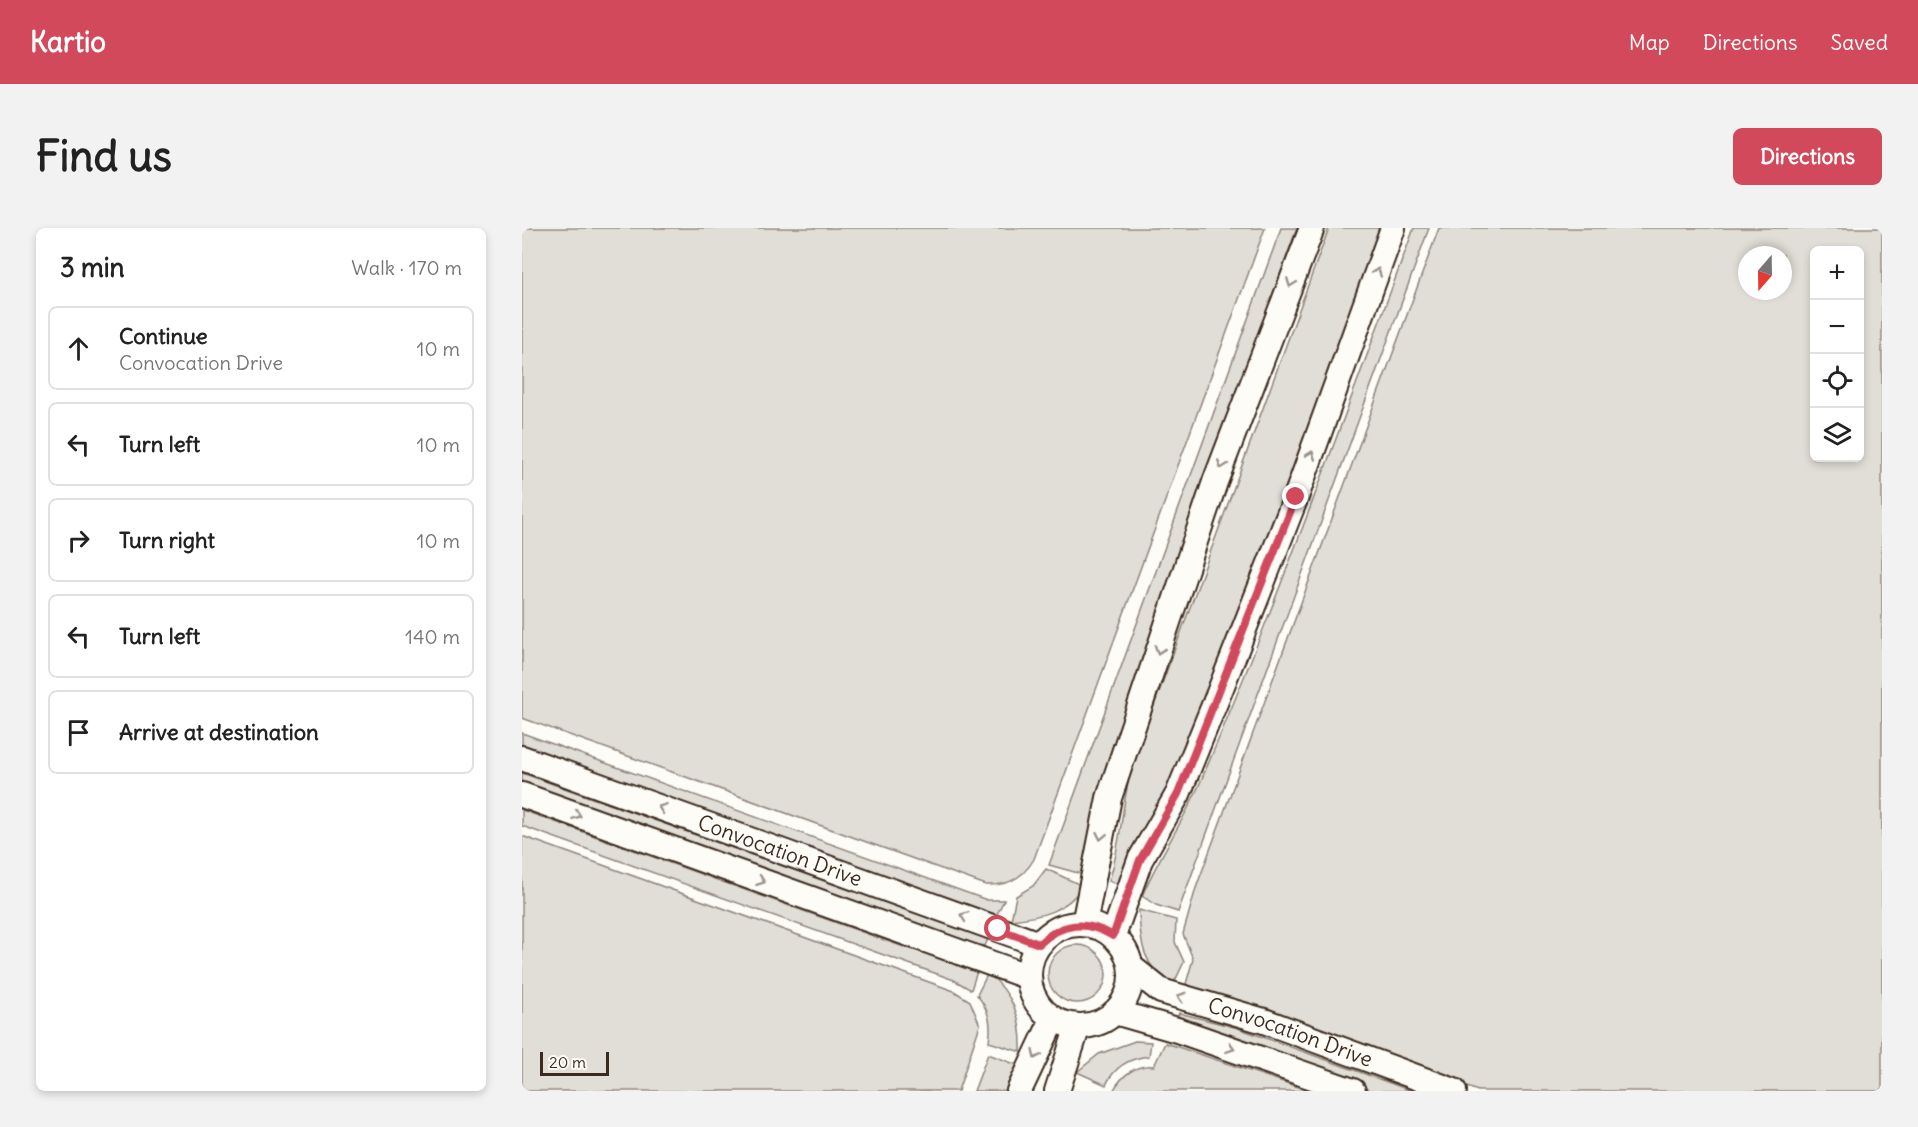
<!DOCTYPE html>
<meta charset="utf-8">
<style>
body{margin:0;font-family:Delius,sans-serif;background:#f2f2f2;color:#222}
.controls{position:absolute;right:18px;top:18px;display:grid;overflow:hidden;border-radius:9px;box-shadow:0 3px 9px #0003}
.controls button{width:54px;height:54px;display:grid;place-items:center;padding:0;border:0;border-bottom:2px solid #e0e0e0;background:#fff;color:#222;font:30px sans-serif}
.compass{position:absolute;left:1216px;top:18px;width:54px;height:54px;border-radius:50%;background:#fff;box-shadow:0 3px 9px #0003;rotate:200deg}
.scale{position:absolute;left:18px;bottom:15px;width:69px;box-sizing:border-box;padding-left:6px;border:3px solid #3b2a1e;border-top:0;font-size:16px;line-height:21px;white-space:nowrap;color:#3b2a1e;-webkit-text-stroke:4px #fdfcf7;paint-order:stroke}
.stop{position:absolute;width:18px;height:18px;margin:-14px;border:4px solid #d1495b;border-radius:50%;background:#fff}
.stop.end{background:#d1495b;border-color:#fff;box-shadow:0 2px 6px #0008}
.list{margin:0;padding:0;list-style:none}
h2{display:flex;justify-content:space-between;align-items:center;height:78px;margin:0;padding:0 24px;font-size:26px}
h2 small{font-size:20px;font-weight:400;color:#767676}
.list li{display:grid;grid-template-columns:39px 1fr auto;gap:18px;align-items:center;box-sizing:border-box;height:84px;margin:0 12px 12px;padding:0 12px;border:2px solid #e0e0e0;border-radius:9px}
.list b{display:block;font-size:22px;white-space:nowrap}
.list p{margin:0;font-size:20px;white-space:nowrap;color:#767676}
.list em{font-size:20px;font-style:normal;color:#767676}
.icon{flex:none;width:33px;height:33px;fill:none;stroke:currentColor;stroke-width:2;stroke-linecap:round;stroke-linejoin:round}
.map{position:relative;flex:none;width:1360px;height:863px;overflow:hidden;border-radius:9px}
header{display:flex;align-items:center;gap:36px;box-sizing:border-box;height:84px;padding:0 30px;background:#d1495b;color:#fff}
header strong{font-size:28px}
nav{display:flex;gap:33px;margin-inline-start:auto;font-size:21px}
.intro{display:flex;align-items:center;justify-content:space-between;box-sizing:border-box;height:144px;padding:0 36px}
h1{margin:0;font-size:42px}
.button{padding:15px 27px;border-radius:9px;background:#d1495b;color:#fff;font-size:21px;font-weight:700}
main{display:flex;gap:36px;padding:0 36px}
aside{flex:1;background:#fff;border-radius:9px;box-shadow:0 3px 9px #0003}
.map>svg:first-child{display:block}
.green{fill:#e1ded7;stroke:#8e847a;stroke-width:1.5;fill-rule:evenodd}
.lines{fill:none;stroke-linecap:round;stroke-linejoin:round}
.street-casing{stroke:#3b2a1e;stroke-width:28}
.street{stroke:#fdfcf7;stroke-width:24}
.oneway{stroke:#9c938a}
.route{stroke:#d1495b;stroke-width:8}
.labels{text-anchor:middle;stroke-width:5;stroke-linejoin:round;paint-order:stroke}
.street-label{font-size:21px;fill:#3b2a1e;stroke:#fdfcf7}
</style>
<header>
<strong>Kartio</strong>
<nav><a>Map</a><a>Directions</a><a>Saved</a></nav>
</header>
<div class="intro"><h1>Find us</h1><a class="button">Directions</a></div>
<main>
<aside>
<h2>3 min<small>Walk · 170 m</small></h2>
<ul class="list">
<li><svg class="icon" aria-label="ahead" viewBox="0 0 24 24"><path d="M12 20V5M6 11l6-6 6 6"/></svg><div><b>Continue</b><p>Convocation Drive</p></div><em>10 m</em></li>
<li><svg class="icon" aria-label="left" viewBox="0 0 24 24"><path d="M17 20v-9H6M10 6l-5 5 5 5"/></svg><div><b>Turn left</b></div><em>10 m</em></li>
<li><svg class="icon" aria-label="right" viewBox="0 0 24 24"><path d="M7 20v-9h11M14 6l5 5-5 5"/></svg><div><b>Turn right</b></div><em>10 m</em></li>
<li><svg class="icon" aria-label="left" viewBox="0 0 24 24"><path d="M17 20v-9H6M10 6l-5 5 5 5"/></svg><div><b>Turn left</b></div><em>140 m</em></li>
<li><svg class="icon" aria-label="arrive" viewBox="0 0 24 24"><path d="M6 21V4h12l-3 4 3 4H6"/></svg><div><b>Arrive at destination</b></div></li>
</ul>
</aside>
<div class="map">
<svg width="1360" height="863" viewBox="0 0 1360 863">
<rect width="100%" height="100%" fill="#fdfcf7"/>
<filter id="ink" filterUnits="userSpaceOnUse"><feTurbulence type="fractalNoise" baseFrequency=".0167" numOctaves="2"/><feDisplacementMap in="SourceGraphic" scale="12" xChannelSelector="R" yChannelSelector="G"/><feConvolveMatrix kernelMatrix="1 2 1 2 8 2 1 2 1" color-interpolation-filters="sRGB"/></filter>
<g filter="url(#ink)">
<g class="green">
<path d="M 0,0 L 743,0 L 512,631 C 502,649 486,658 464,657 L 0,490 Z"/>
<polygon points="759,0 775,0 667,297 567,648 527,637"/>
<path d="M 807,0 L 860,0 L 661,545 L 599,657 L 587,653 C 600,615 599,574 611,535 Z"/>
<path d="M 892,0 L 907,0 L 656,684 L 634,677 L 620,668 C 636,629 661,595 678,555 C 756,373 823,186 892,0 Z"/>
<path d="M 917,0 L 1360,0 L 1360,863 L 956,863 L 775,798 L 662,763 L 671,731 L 661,706 L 674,660 ZM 1292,22 L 1338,22 L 1338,230 L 1292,230 ZM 1225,27 L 1261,27 L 1261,63 L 1225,63 Z"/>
<polygon points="0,505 465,672 482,672 474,688 0,521"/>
<polygon points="0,545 466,711 463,718 427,710 0,559"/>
<polygon points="0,582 382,719 456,740 449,762 432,752 0,598"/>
<polygon points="0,608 432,763 448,773 458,797 436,863 0,863"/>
<path d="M 524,641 L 561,658 C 544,684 518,689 489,692 L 494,668 L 511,658 Z"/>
<path d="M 617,682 L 654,692 L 653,714 L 662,734 L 650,759 C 621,737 618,717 617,682 Z"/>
<circle cx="555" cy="746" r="29"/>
<path d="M 466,745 C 492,767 500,791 499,824 L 467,814 C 470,795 467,782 455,767 Z"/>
<polygon points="657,785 716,800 890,863 850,863 654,793"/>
<path d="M 613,813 L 629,814 L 627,828 C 608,830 592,839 584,857 L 555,844 L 577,826 Z"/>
<path d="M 643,815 L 653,818 L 788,863 L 591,863 C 600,847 614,836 632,838 Z"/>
<polygon points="466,826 498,838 489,863 452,863"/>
</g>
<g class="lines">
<defs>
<g id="street">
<path id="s1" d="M 0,530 L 517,716"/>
<polyline points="0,567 507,749"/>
<polyline points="562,696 587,570 693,254 790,0"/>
<circle cx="558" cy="747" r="51"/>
<polyline points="591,708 618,632 656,566 697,465 774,269 871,0"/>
<path id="s2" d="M 609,739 L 639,763 L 742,793 L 932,863"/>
<polyline points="593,784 655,802 831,863"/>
<polyline points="497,863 531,791"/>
<polyline points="535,863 556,798"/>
</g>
</defs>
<use href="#street" class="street-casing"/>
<use href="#street" class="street"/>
</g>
<defs><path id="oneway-chevron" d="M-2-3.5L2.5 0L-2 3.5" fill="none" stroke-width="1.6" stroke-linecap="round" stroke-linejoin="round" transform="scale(1.5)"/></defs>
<g class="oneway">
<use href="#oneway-chevron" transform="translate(855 44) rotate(-70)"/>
<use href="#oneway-chevron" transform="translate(769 55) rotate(111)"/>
<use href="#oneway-chevron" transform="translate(789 227) rotate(-70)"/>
<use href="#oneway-chevron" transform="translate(700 237) rotate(111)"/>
<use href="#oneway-chevron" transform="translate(637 422) rotate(109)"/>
<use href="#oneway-chevron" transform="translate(140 580) rotate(-160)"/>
<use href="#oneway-chevron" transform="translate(55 587) rotate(20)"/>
<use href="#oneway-chevron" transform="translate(579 608) rotate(101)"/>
<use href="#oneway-chevron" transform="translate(239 653) rotate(20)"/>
<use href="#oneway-chevron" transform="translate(442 688) rotate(-160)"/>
<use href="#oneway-chevron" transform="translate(659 769) rotate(-164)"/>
<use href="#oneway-chevron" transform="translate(709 820) rotate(19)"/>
<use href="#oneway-chevron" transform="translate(514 827) rotate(115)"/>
</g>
</g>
<g class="lines" filter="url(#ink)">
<path class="route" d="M 476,701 L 517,716 C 540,694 564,692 591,708 L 618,632 L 656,566 L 774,269"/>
</g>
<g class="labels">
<g class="street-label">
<text dy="7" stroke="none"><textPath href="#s1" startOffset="274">Convocation Drive</textPath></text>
<text dy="7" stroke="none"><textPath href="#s2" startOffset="174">Convocation Drive</textPath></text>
</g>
</g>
</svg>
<div class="controls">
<button>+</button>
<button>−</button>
<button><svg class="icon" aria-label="locate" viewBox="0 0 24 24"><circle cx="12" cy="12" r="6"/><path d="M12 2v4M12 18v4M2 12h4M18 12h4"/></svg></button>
<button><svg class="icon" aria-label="layers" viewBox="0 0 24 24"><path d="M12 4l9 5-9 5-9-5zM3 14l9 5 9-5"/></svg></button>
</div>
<svg class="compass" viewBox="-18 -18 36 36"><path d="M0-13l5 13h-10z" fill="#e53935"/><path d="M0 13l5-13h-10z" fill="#767676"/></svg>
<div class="scale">20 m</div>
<div class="stop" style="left:476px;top:701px"></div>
<div class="stop end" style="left:774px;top:269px"></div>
</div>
</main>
